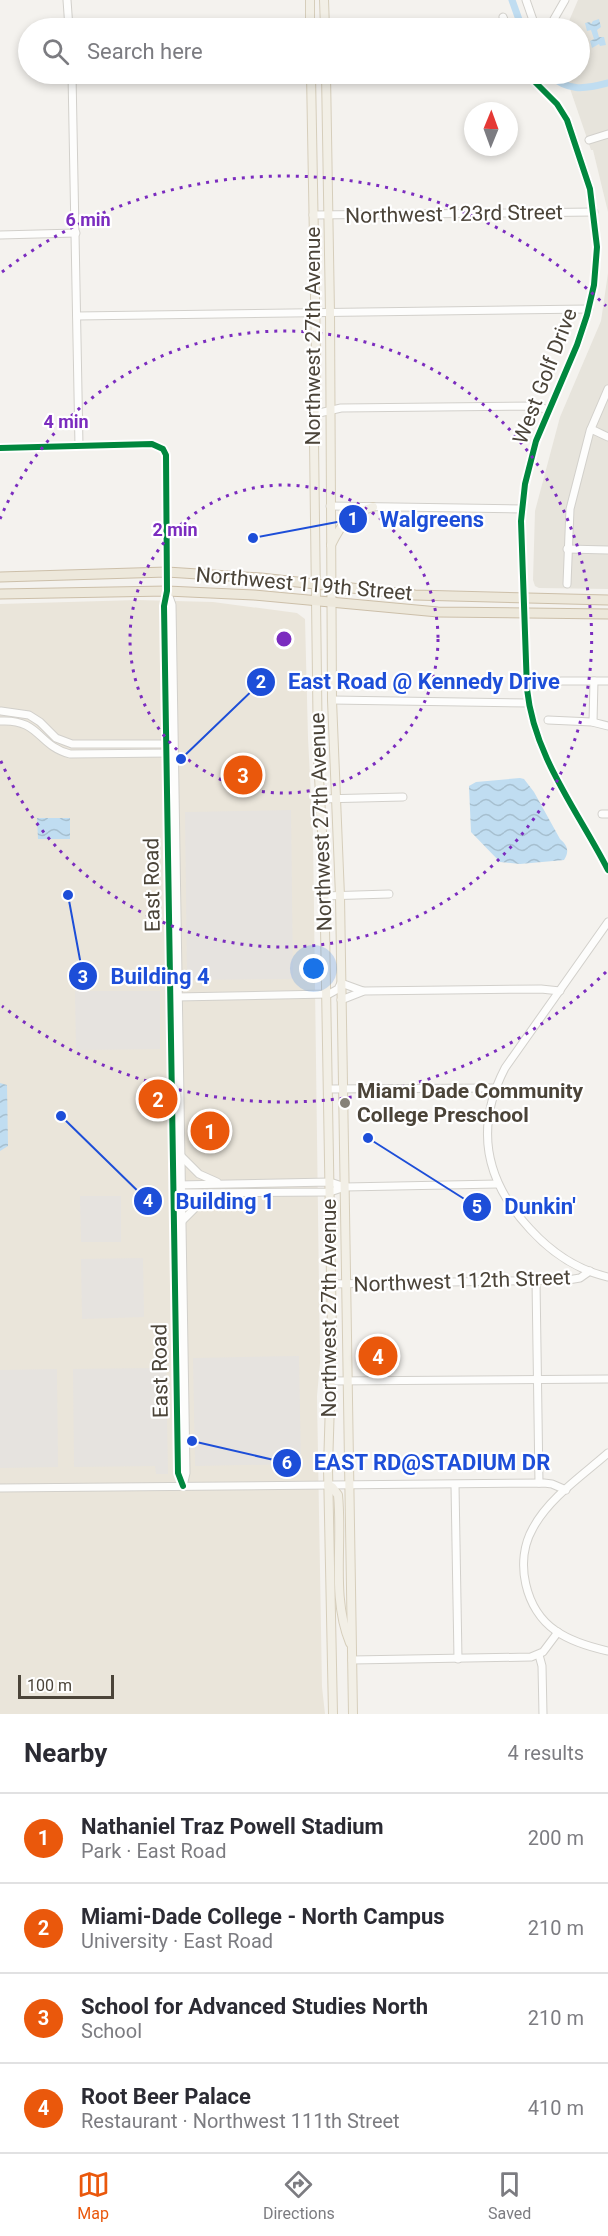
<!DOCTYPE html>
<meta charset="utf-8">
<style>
body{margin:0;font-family:Roboto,sans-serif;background:#f7f7f7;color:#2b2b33}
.compass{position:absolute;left:464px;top:102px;width:54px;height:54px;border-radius:50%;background:#fff;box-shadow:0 3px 9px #0003;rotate:1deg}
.scale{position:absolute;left:18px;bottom:15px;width:96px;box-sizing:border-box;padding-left:6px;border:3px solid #4b4439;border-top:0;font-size:16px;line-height:21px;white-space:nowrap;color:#4b4439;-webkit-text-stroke:4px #fff;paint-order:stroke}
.you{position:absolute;left:314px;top:969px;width:21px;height:21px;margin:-15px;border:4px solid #fff;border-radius:50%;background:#1a73e8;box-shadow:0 0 0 9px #1a73e833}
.badge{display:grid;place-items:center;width:39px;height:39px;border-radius:50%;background:#ea580c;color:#fff;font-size:20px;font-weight:700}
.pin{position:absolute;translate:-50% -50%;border:3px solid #fff;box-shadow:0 2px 6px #0006}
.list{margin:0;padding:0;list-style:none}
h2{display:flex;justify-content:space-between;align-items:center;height:78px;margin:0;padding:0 24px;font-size:26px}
h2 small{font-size:20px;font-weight:400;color:#7c7c81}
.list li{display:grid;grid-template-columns:39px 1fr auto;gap:18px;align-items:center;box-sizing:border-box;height:90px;padding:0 24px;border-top:2px solid #e1e1e2}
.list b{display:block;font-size:22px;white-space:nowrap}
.list p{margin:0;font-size:20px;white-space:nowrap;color:#7c7c81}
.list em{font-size:20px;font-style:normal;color:#7c7c81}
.icon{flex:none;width:33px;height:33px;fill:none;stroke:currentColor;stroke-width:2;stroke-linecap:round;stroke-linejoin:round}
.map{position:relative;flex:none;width:608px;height:1714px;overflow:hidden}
.search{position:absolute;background:#fff;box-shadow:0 3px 9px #0003;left:18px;right:18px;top:18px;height:66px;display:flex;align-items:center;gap:15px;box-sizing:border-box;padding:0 21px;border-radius:33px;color:#7c7c81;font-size:22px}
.sheet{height:438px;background:#fff}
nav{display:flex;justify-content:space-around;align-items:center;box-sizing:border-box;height:84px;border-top:2px solid #e1e1e2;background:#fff;font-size:16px;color:#7c7c81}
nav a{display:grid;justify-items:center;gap:3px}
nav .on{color:#ea580c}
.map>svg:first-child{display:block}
.residential{fill:#e7e4dc}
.education{fill:#eae5da}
.parking{fill:#e6e3df}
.water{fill:url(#water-waves)}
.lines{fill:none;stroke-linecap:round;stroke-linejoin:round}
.canal{stroke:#c0ddf1;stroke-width:7}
.minor-casing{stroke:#d2d0cb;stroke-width:9}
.major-casing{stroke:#d6cebb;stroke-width:10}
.highway-casing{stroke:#ccbfa9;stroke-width:11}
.minor{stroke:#fdfdfc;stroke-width:7}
.major{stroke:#f2efe6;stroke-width:8}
.highway{stroke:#ede8db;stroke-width:9}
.cycleway-casing{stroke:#fff;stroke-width:10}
.cycleway{stroke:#00873e;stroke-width:6}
.ring{fill:none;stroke:#7b2cbf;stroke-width:3;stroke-dasharray:3 6}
.poi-dot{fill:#868178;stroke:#fff;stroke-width:2}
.labels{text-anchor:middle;stroke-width:4.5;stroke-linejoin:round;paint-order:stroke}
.street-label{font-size:21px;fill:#4b4439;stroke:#fff}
.poi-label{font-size:21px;font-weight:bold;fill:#4b4439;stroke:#fff;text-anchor:start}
.centre{fill:#7b2cbf;stroke:#fff;stroke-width:3}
.ring-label{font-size:18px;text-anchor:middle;font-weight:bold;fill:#7b2cbf;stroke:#fff;stroke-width:4.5;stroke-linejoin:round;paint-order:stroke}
.leader{fill:none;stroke:#1d4ed8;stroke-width:2}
.callout-dot{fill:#1d4ed8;stroke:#fff;stroke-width:2}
.mark-label{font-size:18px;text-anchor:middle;font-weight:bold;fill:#fff}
.callout-label{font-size:22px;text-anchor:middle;font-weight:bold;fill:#1d4ed8;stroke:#fff;stroke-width:4.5;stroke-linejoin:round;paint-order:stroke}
</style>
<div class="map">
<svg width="608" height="1714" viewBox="0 0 608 1714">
<defs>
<pattern id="water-waves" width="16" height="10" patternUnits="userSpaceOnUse" patternTransform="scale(1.5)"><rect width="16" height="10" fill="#c0ddf1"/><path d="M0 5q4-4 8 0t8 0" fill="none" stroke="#a6bfcf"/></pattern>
</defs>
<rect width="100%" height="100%" fill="#f4f2ee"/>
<g class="residential">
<polygon points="578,0 608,0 608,212 593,150 591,150 565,74 580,74 580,28 566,28"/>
<polygon points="608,273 608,589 539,588 535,586 533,580 535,511 560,417 601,321"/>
</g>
<polygon class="education" points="137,600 213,602 297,613 305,619 308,738 313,834 320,1363 317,1396 322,1687 325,1714 0,1714 0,604"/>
<g class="parking">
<polygon points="291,810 293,979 187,980 185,812"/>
<polygon points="75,991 160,991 160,1049 76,1050"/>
<polygon points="80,1196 121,1196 121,1242 81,1242"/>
<polygon points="143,1258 144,1317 82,1319 81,1259"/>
<polygon points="299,1356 301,1464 195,1466 193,1358"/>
<polygon points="154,1358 166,1358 168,1474 156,1474 155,1466 74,1467 73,1369 153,1368"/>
<polygon points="57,1369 58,1467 0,1468 0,1370"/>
</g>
<g class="water">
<polygon points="599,19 601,27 597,30 599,37 604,37 606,45 600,46 599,44 592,48 590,41 594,39 591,30 587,31 585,23 590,22 591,24 593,21"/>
<path d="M 520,778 L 524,779 L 534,792 L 560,839 C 567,845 570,851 564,860 L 520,864 L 500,862 L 471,832 L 469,786 L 476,782 Z"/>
<polygon points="37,818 70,818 70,839 38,839"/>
<polygon points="0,1083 7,1085 8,1146 0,1151"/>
</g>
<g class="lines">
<g class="canal">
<polyline points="512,0 522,28"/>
<path d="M 547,74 C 569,91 582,90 608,83"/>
</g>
<defs>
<g id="minor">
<polyline points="67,0 69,28"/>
<polyline points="526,0 534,23 542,28"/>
<polyline points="503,17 507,28"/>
<polyline points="545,28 550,26 565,0"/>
<polyline points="72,74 79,446"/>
<path d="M 527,74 L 557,104 L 567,120 L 590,189 L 597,247 L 594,285 L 587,315 L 577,345 L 536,441 L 525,484 L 521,521 L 527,689 C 534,757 578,811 608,870"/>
<polyline points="589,140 608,134"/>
<polyline points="313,215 594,212"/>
<polyline points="0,235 76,233"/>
<polyline points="77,316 589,309"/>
<polyline points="315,414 341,408 534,406 549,410"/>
<polyline points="591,429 608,437"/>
<polyline points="0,448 152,444 163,449 166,455 167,591 164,606 178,1473 183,1486"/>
<polyline points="330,506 522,509"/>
<polyline points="567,549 608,550"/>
<polyline points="567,584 570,509 590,431 608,389"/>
<polyline points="167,591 172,605 186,1473 183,1486"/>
<polyline points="561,681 608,681"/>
<polyline points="332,700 529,703"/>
<polyline points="1,711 29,715 40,722 56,738 72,744 169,744"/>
<polyline points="548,720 592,722 608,726"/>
<path d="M 1,721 C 40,719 38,746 70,754 L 171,753"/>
<polyline points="593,722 594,681"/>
<polyline points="320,799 403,797"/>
<polyline points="602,814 608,814"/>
<polyline points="324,896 389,894"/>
<path d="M 608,922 L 505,1068 C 474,1128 485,1181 530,1229 C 551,1252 577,1270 608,1277"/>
<polyline points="176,997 329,994 338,989 341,983 363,991"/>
<polyline points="341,1000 364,991 541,989 560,991"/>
<polyline points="328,1089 496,1088"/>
<polyline points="181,1156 199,1174 217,1182"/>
<polyline points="177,1185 330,1182 345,1187"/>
<polyline points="177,1193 330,1192 345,1187 498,1184"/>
<polyline points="182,1221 199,1204 215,1195"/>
<polyline points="536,1281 539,1483"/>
<polyline points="331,1284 568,1280 580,1278 590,1271"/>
<polyline points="331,1381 608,1379"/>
<path d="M 608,1453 C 583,1475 549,1498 533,1528 C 514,1561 525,1610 556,1631 C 572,1642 590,1647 608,1651"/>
<polyline points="455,1485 458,1659"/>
<polyline points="0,1488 544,1483 552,1484 566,1490"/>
<polyline points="539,1655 542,1666 543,1714"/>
<polyline points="352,1660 531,1657 543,1652 558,1632"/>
</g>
<g id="major">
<polyline points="310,0 310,28"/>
<polyline points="324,0 325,28"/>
<polyline points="311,74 316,353 314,441 318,758 324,869 332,1336 328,1468 333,1714"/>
<polyline points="326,74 330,313 332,700 340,896 353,1714"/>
<path d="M 331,545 C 342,523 348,514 373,507"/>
<path d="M 328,1485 L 332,1487 L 338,1495 C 343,1544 331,1597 350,1643"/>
</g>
<g id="highway">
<polyline points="0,577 167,572 261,578 415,595 608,600"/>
<polyline points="0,594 167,591 254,595 438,612 608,614"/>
</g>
</defs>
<use href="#minor" class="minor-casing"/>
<use href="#major" class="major-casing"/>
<use href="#highway" class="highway-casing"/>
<use href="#minor" class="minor"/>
<use href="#major" class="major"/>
<use href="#highway" class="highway"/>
<defs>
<g id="cycleway">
<path d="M 527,74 L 557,104 L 567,120 L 590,189 L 597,247 L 594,285 L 587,315 L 577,345 L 536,441 L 525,484 L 521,521 L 527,689 C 534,757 578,811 608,870"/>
<polyline points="0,448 152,444 163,449 166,455 167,591 164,606 178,1473 183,1486"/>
</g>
</defs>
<use href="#cycleway" class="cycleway-casing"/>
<use href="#cycleway" class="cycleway"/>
</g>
<g class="ring">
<circle cx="284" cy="639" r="154"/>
<path d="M0 519A308 308 0 1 1 0 759"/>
<path d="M606 972A463 463 0 0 1 2 1006M2 272A463 463 0 0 1 606 306"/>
</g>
<circle class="poi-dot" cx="345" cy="1103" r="6"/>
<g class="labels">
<g class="street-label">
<text transform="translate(454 214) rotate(-1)" y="7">Northwest 123rd Street</text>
<text transform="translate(313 336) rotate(-90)" y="7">Northwest 27th Avenue</text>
<text transform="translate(545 376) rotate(-69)" y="7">West Golf Drive</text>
<text transform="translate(304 584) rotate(5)" y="7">Northwest 119th Street</text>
<text transform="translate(321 822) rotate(-92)" y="7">Northwest 27th Avenue</text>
<text transform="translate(152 885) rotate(-91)" y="7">East Road</text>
<text transform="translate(462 1281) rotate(-2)" y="7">Northwest 112th Street</text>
<text transform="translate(329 1308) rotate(-90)" y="7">Northwest 27th Avenue</text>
<text transform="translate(160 1371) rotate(-91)" y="7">East Road</text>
</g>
<g class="poi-label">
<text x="357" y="1098">Miami Dade Community<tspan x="357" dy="24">College Preschool</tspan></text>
</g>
</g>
<circle cx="284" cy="639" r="9" class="centre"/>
<g class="ring-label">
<text x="88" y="226">6 min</text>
<text x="66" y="428">4 min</text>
<text x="175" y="536">2 min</text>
</g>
<path class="leader" d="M253 538L353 519M181 759L261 682M68 895L83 976M61 1116L148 1201M368 1138L477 1207M192 1441L287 1463"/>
<g class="callout-dot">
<circle cx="253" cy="538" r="6"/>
<circle cx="181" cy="759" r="6"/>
<circle cx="68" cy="895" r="6"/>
<circle cx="61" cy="1116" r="6"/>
<circle cx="368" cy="1138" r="6"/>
<circle cx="192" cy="1441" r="6"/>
<circle cx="353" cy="519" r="15"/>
<circle cx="261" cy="682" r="15"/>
<circle cx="83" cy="976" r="15"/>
<circle cx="148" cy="1201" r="15"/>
<circle cx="477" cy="1207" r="15"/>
<circle cx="287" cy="1463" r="15"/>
</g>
<g class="mark-label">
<text x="353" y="525">1</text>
<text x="261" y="688">2</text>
<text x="83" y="983">3</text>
<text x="148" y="1207">4</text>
<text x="477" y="1213">5</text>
<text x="287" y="1469">6</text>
</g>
<g class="callout-label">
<text x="432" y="527">Walgreens</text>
<text x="424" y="689">East Road @ Kennedy Drive</text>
<text x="160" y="984">Building 4</text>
<text x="225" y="1209">Building 1</text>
<text x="540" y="1214">Dunkin'</text>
<text x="432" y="1470">EAST RD@STADIUM DR</text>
</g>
</svg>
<svg class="compass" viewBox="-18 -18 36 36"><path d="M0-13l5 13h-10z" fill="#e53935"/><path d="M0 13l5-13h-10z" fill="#7c7c81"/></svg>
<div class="scale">100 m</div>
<div class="you"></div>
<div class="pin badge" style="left:210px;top:1131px">1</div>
<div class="pin badge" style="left:158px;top:1099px">2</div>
<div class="pin badge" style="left:243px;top:775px">3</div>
<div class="pin badge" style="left:378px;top:1356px">4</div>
<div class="search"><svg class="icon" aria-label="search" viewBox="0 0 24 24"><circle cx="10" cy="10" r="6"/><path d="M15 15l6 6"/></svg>Search here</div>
</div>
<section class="sheet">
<h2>Nearby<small>4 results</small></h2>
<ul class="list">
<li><span class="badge">1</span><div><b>Nathaniel Traz Powell Stadium</b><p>Park · East Road</p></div><em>200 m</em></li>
<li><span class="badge">2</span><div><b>Miami-Dade College - North Campus</b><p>University · East Road</p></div><em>210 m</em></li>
<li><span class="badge">3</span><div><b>School for Advanced Studies North</b><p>School</p></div><em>210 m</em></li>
<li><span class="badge">4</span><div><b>Root Beer Palace</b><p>Restaurant · Northwest 111th Street</p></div><em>410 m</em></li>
</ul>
</section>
<nav>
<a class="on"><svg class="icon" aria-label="map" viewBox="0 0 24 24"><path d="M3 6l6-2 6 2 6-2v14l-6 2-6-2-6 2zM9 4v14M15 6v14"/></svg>Map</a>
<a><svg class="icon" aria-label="directions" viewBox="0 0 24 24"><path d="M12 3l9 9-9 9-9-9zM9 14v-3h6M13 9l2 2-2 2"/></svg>Directions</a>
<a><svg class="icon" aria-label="saved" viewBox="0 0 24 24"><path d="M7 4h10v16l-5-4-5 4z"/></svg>Saved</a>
</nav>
